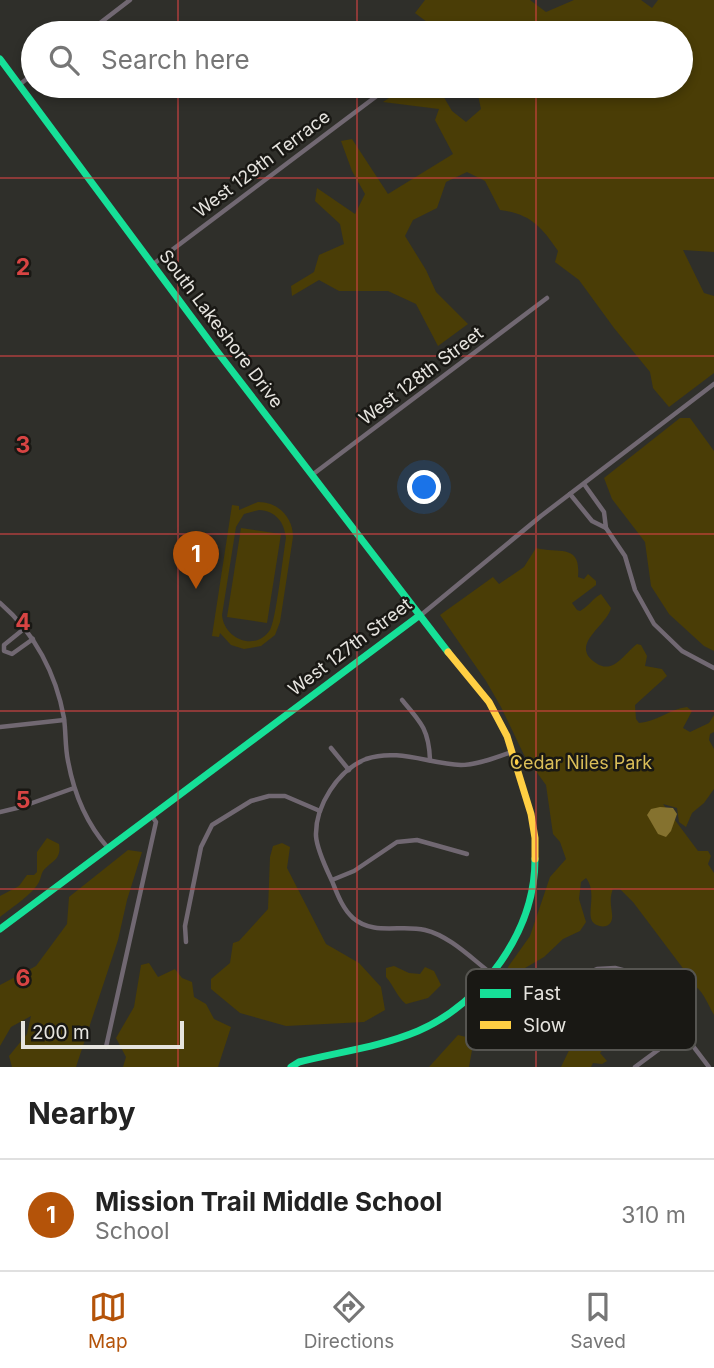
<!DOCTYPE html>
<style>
body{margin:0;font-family:Inter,sans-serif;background:#f2f2f2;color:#222}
.scale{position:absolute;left:21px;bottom:18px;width:163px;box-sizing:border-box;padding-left:7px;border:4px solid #e6e4df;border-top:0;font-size:19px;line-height:24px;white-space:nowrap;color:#e6e4df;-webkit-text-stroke:5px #191814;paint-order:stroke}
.you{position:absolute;left:425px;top:488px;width:24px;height:24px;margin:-18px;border:5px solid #fff;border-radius:50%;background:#1a73e8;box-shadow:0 0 0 10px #1a73e833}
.badge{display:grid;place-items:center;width:46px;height:46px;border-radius:50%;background:#b45309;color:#fff;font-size:23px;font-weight:700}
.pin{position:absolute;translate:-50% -58px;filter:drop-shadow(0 2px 4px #0008)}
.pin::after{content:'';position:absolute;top:37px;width:24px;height:21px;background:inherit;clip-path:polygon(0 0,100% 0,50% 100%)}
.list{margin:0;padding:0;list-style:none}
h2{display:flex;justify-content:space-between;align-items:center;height:91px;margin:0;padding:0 28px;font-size:30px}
h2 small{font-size:23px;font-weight:400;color:#767676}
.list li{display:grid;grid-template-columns:46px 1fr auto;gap:21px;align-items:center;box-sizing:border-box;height:112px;padding:0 28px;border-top:2px solid #e0e0e0}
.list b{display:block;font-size:26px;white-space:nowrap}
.list p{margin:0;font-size:23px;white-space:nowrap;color:#767676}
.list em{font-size:23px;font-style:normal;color:#767676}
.icon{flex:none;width:38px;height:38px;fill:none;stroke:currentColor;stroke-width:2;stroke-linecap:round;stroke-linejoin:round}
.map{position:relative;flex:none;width:714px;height:1067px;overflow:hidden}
.search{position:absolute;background:#fff;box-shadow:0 4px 10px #0003;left:21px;right:21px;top:21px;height:77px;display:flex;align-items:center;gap:18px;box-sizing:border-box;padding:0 24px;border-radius:38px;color:#767676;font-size:26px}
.sheet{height:203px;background:#fff}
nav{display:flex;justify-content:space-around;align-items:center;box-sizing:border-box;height:98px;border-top:2px solid #e0e0e0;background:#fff;font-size:19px;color:#767676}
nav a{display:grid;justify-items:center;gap:4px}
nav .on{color:#b45309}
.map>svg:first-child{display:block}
.green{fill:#4a3d06;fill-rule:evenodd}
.water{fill:#85722f}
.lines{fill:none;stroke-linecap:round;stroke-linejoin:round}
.street{stroke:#716872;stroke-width:4.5}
.fast{stroke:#16e098;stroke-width:7}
.slow{stroke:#ffcf43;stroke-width:7}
.grid{fill:none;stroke:#d84443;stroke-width:2;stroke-opacity:0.55}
.labels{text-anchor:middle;stroke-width:5;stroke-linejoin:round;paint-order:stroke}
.street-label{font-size:18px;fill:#e6e4df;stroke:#191814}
.park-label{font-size:18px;fill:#dabe58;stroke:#191814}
.key{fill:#191814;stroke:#565551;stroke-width:2}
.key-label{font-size:19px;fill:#e6e4df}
.grid-label{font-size:23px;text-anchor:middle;font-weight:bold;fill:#d84443;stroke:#191814;stroke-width:5;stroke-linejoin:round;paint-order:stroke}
</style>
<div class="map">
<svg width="714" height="1067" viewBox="0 0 714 1067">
<rect width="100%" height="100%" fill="#2f2f2a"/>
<g class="green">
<path d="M 425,0 L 530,0 L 546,12 L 574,0 L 641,0 L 652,8 L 658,0 L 714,0 L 714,252 L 683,250 L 704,293 L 714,296 L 714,373 L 669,407 L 653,388 L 650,372 L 614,328 L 579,280 L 555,262 L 558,251 C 541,226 530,214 500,210 L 485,181 L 467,172 L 446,182 L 437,208 L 413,220 L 405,236 L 426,270 L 436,292 L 468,324 L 438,346 L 416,304 L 388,291 L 339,291 L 319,280 L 292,296 L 291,286 L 314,272 L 319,255 L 344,244 L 340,224 L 315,201 L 317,188 L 355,214 L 365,194 L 352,171 L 341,141 L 352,139 L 388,194 L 453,154 L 435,120 L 439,109 L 383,102 L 407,86 L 433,86 L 439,89 L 452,111 L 466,122 L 481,109 L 476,86 L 681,86 L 681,33 L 430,33 L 435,28 L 415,13 Z"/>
<polygon points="680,418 690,418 714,451 714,651 704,646 669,614 651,586 645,542 612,499 604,478"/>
<path d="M 258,502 C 278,502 293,517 293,537 L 280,622 L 275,635 L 261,646 L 244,649 L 231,645 L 220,633 L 219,637 L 212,636 L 232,505 L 239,506 L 239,510 ZM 259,510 C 276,511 284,522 286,538 C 283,555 276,620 270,630 C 255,652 224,639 222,615 L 236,527 L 244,514 Z"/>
<polygon points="241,528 281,534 267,623 227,617"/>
<path d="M 536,548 C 560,554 581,543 578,577 L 584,579 L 588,574 L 596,581 L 596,585 L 572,603 L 577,610 L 580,611 C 588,607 592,599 601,594 L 611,608 C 607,626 568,645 596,663 C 613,675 624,654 637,644 L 641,645 L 647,656 L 645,666 L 662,669 L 667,676 L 635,705 L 636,719 L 639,723 C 657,722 669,709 687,707 L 692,711 L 683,728 L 690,732 L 709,723 L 714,715 L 714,732 L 710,734 L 709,740 L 714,749 L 714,789 L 704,803 L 692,813 L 686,827 L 679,822 L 677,808 L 663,804 L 698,851 L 708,851 L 711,856 L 708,864 L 714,873 L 714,1015 C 707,1003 703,989 690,983 L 685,971 L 633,902 L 620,889 L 613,889 C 607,903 615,914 611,922 C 607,929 596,927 592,921 C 587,911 597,892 586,878 L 581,882 L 579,899 L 586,922 L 580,931 L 563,939 L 544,957 L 513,975 L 507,972 L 508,967 L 530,936 L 550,877 L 566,859 L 560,842 L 553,834 L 546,785 L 524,755 L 501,707 L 486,681 L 440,615 L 493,577 L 499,584 L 524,567 Z"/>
<path d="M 47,838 L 59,844 C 62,860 51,861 43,871 C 41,874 41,878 39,882 C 33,894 11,908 0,917 L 0,896 L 19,886 L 27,875 L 34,875 L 37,872 L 37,852 Z"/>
<polygon points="282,843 290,847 287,868 326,944 359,963 381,987 385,1010 364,1022 286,1026 240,1013 211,989 211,979 230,963 233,943 239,941 268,909 270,857 273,846"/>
<polygon points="128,850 142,852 127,900 118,940 76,1067 12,1067 9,1056 27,1034 31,1016 11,1027 0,1046 0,985 36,966 67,924 69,897"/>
<polygon points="149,963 158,977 175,969 182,978 192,982 194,997 206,1004 214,1019 231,1027 218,1067 123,1067 126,1057 116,1038 134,1007 141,965"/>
<path d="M 394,966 L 409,973 L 420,974 L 425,967 L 434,971 L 441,985 L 428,998 L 406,1004 C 397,997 394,986 386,977 L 386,968 Z"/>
<polygon points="640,1012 647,1026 640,1039 624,1050 606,1046 600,1053 607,1061 602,1064 593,1063 591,1067 561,1067 574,1040 604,1016"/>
<polygon points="458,1035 470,1038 472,1050 469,1067 429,1067"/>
</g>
<polygon class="water" points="660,807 673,808 677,814 671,831 666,837 658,834 647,815 651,809"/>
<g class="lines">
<g class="street">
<polyline points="87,33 130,0"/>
<polyline points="19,85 33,74"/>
<polyline points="152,265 390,86"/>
<polyline points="312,475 547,298"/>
<polyline points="570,494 592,521 606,528 604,512 584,484"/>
<polyline points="606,528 625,556 635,590 654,624 682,651 714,668"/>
<path d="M 0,603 C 35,633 56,674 64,718 C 66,733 65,747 68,761 C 74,794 86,823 108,848"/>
<polyline points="421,615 541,516 714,384"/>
<polyline points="25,628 4,645 4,651 12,654 33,639"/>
<path d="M 402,700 C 421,722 429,730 430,760"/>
<polyline points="0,727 64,720"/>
<polyline points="331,748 349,770"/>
<path d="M 512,752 C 496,757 478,765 461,765 C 429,764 398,748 366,759 C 338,770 315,806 316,836 C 317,850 326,868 332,881 C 337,893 342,908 353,918 C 374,936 401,924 425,930 C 450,936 472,959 492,974 L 498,975 L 520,992"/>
<polyline points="0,812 21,807 74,788"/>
<polyline points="332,880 354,871 397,842 417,840 467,854"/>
<polyline points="186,942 185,926 201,847 212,825 251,801 269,796 285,796 320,811"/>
<polyline points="492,975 494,982 506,990 527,994 551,989 597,969 615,968 630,972 645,983 709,1067"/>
<polyline points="106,1047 156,822 152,816"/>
<polyline points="502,1048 522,1021 527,994"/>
<polyline points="635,1067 681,1033"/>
</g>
<g class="fast">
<polyline points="0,59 216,350 448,652"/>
<polyline points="0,929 420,615"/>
<path d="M 291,1067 L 299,1062 C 338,1052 380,1047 418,1031 C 483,1003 535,931 535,859"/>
</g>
<polyline class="slow" points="448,652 489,702 507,736 531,814 535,838 535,859"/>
</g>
<path class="grid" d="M 178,0 L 178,33M 357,0 L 357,33M 536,0 L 536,33M 178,86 L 178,1067M 357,86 L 357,1067M 536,86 L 536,1067M 0,178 L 714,178M 0,356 L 714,356M 0,534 L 714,534M 0,711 L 714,711M 0,889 L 714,889"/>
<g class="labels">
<g class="street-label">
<text transform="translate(262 164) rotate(-37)" y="6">West 129th Terrace</text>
<text transform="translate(221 329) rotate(53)" y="6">South Lakeshore Drive</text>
<text transform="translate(421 376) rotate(-37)" y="6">West 128th Street</text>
<text transform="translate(350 647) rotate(-37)" y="6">West 127th Street</text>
</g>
<g class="park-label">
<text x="581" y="769">Cedar Niles Park</text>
</g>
</g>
<rect x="466" y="969" width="230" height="81" rx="10" class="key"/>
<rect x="480" y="989" width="31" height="9" fill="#16e098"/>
<rect x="480" y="1021" width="31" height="8" fill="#ffcf43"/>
<g class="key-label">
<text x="523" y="1000">Fast</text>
<text x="523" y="1032">Slow</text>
</g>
<g class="grid-label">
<text x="23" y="275">2</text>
<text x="23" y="453">3</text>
<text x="23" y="630">4</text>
<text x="23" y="808">5</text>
<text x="23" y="986">6</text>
</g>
</svg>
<div class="scale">200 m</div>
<div class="you"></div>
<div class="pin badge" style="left:196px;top:589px">1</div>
<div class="search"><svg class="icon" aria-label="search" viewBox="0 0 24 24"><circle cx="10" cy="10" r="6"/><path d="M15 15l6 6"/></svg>Search here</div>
</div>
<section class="sheet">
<h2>Nearby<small></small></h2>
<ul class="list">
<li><span class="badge">1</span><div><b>Mission Trail Middle School</b><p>School</p></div><em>310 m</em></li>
</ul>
</section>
<nav>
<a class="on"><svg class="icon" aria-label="map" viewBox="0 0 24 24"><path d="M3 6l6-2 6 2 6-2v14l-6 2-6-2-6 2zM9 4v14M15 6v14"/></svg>Map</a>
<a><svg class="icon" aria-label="directions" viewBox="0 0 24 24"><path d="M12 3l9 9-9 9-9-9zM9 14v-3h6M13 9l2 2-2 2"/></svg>Directions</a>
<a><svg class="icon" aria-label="saved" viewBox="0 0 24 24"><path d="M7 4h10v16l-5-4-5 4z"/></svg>Saved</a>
</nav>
